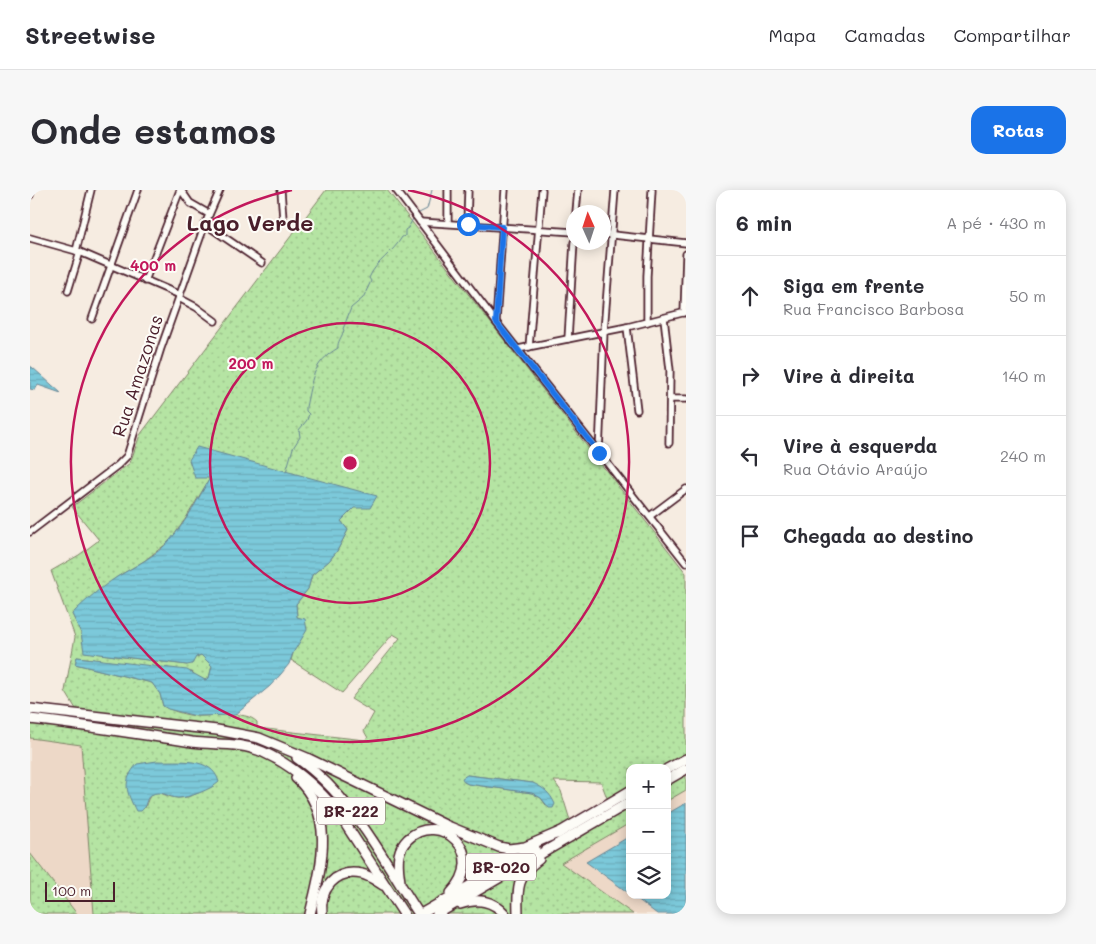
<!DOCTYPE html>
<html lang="pt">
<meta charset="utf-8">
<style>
body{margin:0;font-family:Mali,sans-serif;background:#f7f7f7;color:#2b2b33}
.controls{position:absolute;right:15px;bottom:15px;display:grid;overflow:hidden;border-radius:10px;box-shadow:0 2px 12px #0003}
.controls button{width:45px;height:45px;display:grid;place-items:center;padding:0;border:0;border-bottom:1px solid #e1e1e2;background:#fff;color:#2b2b33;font:25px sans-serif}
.compass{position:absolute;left:536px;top:15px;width:45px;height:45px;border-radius:50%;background:#fff;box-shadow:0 2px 12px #0003;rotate:357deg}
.scale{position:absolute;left:15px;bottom:12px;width:70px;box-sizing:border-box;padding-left:5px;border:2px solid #4a1f2b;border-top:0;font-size:14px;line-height:18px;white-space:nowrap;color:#4a1f2b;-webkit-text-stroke:4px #fdfcf7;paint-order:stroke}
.stop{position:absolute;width:15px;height:15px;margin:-11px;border:4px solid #1a73e8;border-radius:50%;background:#fff}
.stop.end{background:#1a73e8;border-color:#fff;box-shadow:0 1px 5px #0008}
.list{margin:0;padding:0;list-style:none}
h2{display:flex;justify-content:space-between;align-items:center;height:65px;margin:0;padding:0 20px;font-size:21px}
h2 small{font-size:16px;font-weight:400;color:#7c7c81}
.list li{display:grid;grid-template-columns:32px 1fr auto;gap:15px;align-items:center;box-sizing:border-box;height:80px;padding:0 20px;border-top:1px solid #e1e1e2}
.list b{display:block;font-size:19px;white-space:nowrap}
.list p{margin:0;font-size:16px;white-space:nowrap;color:#7c7c81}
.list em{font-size:16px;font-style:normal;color:#7c7c81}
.icon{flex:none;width:28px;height:28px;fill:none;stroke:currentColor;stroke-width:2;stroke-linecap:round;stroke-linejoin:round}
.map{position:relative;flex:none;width:656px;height:724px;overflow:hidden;border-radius:15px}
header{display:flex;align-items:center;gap:30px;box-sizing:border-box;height:70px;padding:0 25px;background:#fff;border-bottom:1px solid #e1e1e2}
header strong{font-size:24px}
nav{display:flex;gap:28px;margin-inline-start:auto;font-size:18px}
.intro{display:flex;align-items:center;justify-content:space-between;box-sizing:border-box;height:120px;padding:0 30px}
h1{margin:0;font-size:35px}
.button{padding:12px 22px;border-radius:15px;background:#1a73e8;color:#fff;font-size:18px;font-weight:700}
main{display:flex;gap:30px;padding:0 30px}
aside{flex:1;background:#fff;border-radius:15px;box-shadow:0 2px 12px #0003}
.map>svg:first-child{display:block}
.built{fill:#edd8c7}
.grass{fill:url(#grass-dots);stroke:#808267;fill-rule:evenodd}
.water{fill:url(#water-rules);stroke:#678594}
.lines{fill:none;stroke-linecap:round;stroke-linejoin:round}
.stream{stroke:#678594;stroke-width:1}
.minor-casing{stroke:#4a1f2b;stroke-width:9}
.highway-casing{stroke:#4a1f2b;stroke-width:12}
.minor{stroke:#fdfcf7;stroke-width:5.5}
.highway{stroke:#fdfcf7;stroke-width:9}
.route{stroke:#1a73e8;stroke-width:6}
.ring{fill:none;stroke:#c2185b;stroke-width:2.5}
.labels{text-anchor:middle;stroke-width:4;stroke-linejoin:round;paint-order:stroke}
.shield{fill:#fdfcf7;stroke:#806168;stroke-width:1}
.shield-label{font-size:16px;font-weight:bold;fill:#4a1f2b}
.street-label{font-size:18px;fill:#4a1f2b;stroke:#fdfcf7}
.district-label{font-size:22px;font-weight:bold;fill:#4a1f2b;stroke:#fdfcf7}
.centre{fill:#c2185b;stroke:#fdfcf7;stroke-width:2.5}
.ring-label{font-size:15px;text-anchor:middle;font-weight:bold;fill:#c2185b;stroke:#fdfcf7;stroke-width:4;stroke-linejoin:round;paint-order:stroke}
</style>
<header>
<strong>Streetwise</strong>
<nav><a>Mapa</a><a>Camadas</a><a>Compartilhar</a></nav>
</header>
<div class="intro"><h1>Onde estamos</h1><a class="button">Rotas</a></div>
<main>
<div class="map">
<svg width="656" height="724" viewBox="0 0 656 724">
<defs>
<pattern id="grass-dots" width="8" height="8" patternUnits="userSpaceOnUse" patternTransform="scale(1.25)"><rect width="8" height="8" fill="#b5e4a3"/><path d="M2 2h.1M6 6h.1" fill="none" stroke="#9dc38c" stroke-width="1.8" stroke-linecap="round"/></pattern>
<pattern id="water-rules" width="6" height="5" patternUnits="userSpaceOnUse" patternTransform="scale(1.25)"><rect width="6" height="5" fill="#7bc9da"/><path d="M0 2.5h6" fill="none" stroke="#6cacbb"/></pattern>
</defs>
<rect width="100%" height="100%" fill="#f6ece1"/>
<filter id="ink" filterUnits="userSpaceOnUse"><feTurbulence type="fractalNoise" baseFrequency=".02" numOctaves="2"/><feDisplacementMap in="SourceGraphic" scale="10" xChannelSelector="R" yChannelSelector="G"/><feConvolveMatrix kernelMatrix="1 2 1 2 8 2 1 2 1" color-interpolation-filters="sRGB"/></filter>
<g filter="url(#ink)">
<g class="built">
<polygon points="0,548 51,554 64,724 47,724 0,663"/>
<polygon points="656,600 656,724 603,724 530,672 600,633 600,705 637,705 637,611"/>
</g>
<g class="grass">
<path d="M 296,0 L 357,0 L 656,383 L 656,564 L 633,578 L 600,578 L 600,596 L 577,608 L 571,592 L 524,591 L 531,601 L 539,627 L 550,648 L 600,615 L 600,633 L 531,673 L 603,724 L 64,724 L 51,555 L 0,548 L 0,514 L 46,519 L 35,501 L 45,447 L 21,381 L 49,365 L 69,350 L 42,317 L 100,273 L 110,245 ZM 180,288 L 324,318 L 311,331 L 318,340 L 307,361 L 299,371 L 282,385 L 278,399 L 266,414 C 268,432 267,453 261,470 L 312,503 L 363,444 L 370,448 L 321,509 L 344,523 L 334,541 L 338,548 L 335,550 L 227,538 L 227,532 C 214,519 183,527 166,526 C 156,525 142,521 133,516 L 130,504 L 122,493 L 45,474 L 47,467 L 162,482 L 167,487 L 175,490 L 179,488 L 182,476 L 171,465 L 166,467 L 157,475 L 55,462 L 51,443 L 42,424 L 87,387 L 114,371 L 140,351 L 156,328 ZM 99,584 L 185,595 C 174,600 161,608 148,608 C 130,607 123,591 115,618 ZM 437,585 L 503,593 L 516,615 L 511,608 L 502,603 L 438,594 L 434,592 Z"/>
<polygon points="656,582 656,600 637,611 637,593"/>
<polygon points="0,663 47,724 0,724"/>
</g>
<g class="water">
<polygon points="0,176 3,178 31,203 8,195 5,200 0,199"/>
<path d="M 167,257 L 347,306 L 340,318 L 324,318 L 311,331 L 318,340 L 307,361 L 299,371 L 282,385 L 278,399 L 266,414 L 267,427 L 275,429 L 277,440 L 263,463 L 259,474 L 251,484 L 240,496 L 205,525 L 166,526 L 138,519 L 133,516 L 130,504 L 122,493 L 45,474 L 47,467 L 157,480 L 175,490 L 179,488 L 182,476 L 171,465 L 166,467 L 162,474 L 157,475 L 54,462 L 51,443 L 42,424 C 56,410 70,398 87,387 C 105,376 126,366 140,350 C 156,332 168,309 180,288 L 165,288 L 159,270 Z"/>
<path d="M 127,571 C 148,572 182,566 189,592 C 182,599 158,608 148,608 C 139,608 131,599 121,605 C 115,608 117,617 111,621 L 106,621 C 96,601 92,592 107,574 Z"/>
<path d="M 437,585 L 503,593 C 514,598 520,603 525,614 L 523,618 L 519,618 L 511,608 L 502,603 L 438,594 L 434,592 L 432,588 Z"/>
<polygon points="656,613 656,724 627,724 602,705 637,705 637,624"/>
<polygon points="600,646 600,704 556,672"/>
</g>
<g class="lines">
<g class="stream">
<polyline points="387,24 397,19 402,0"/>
<path d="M 256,282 L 263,258 L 270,247 L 269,240 L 277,230 L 279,224 L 276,221 L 276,217 C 282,190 282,173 308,158 C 307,152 312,147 314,140 L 313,139 L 321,118 L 333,108 L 341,91 L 339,88 C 346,71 363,63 372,47 L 375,46 L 375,40 L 378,38 L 384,27"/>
</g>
<defs>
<g id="minor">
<polyline points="151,0 160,13 179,24"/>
<polyline points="251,0 253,29"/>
<polyline points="366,0 466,132 656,373"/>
<polyline points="418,0 418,33"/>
<polyline points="0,5 1,0"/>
<polyline points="546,22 548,0"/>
<polyline points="390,32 544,42"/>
<polyline points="175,34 232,73"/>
<polyline points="437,34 438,0"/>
<polyline points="574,44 656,53"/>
<polyline points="0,48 50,62 150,105"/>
<polyline points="46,61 61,0"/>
<polyline points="115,91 150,0"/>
<polyline points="38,101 50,62"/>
<polyline points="149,108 166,117 185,131"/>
<polyline points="654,123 656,64"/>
<polyline points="634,128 640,180 639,253"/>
<polyline points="62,129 108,0"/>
<polyline points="466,132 475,0"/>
<polyline points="617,132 617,86 622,0"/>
<polyline points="597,137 607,220"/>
<polyline points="538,149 544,52"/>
<polyline points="499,157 512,0"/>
<polyline points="488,159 597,137 656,122"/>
<polyline points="640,209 656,209"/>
<polyline points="569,263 574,141 585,0"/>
<polyline points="620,326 656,299"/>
<polyline points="0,342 88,275 97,266 131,158 175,34 190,0"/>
</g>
<g id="highway">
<polyline points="0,519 187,540 229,548 277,568 415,635 469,657 479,659 495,657 530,642"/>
<path d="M 0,529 C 54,535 108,544 162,552 C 186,555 210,552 233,562 C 262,575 287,597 307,621 L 374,724"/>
<path d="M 267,568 C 322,606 353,669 389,724"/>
<polyline points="637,579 656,569"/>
<path d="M 266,588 C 307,625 291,678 280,724"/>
<polyline points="637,590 656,579"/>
<polyline points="527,644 600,601"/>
<path d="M 370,692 C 369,683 367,674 369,665 C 370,659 374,653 378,649 C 409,620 460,663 421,703"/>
<path d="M 430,714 C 448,708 462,710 475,724"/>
<path d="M 292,724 C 289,700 305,678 332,684 C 340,686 346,691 353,695"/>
<polyline points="391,724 505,658"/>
<polyline points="407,724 600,612"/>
<path d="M 488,724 C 487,699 487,685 509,669"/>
</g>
</defs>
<use href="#minor" class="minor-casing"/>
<use href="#highway" class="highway-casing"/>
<use href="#minor" class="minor"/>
<use href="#highway" class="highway"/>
</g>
</g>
<g class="lines" filter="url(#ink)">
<polyline class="route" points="438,34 472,37 466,132 569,263"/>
</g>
<g class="ring">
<circle cx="320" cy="273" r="140"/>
<path d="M378 0A279 279 0 1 1 262 0"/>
</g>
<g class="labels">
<g class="shield">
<rect x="287" y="607.5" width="68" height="27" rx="4"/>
<rect x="436" y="663.5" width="70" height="27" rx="4"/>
</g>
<g class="shield-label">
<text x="321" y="627">BR-222</text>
<text x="471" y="683">BR-020</text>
</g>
<g class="street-label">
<text transform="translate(108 186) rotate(-72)" y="6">Rua Amazonas</text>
</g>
<g class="district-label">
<text x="220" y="41">Lago Verde</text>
</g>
</g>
<circle cx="320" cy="273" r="8" class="centre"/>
<g class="ring-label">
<text x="123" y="81">400 m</text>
<text x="221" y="179">200 m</text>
</g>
</svg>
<div class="controls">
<button>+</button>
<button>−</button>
<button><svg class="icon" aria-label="layers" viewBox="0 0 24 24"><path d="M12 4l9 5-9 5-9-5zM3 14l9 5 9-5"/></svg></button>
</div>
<svg class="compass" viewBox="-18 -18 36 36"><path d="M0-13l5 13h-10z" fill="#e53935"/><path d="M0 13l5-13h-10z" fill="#7c7c81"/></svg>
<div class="scale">100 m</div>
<div class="stop" style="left:438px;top:34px"></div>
<div class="stop end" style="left:569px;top:263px"></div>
</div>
<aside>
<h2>6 min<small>A pé · 430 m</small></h2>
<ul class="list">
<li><svg class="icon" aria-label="ahead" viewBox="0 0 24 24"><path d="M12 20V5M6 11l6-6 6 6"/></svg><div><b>Siga em frente</b><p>Rua Francisco Barbosa</p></div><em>50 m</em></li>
<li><svg class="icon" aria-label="right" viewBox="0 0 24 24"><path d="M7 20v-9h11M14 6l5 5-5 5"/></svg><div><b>Vire à direita</b></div><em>140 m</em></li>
<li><svg class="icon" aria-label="left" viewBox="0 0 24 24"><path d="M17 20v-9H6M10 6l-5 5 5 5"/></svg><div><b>Vire à esquerda</b><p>Rua Otávio Araújo</p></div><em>240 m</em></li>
<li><svg class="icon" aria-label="arrive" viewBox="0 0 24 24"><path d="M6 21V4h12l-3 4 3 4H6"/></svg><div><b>Chegada ao destino</b></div></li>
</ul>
</aside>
</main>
